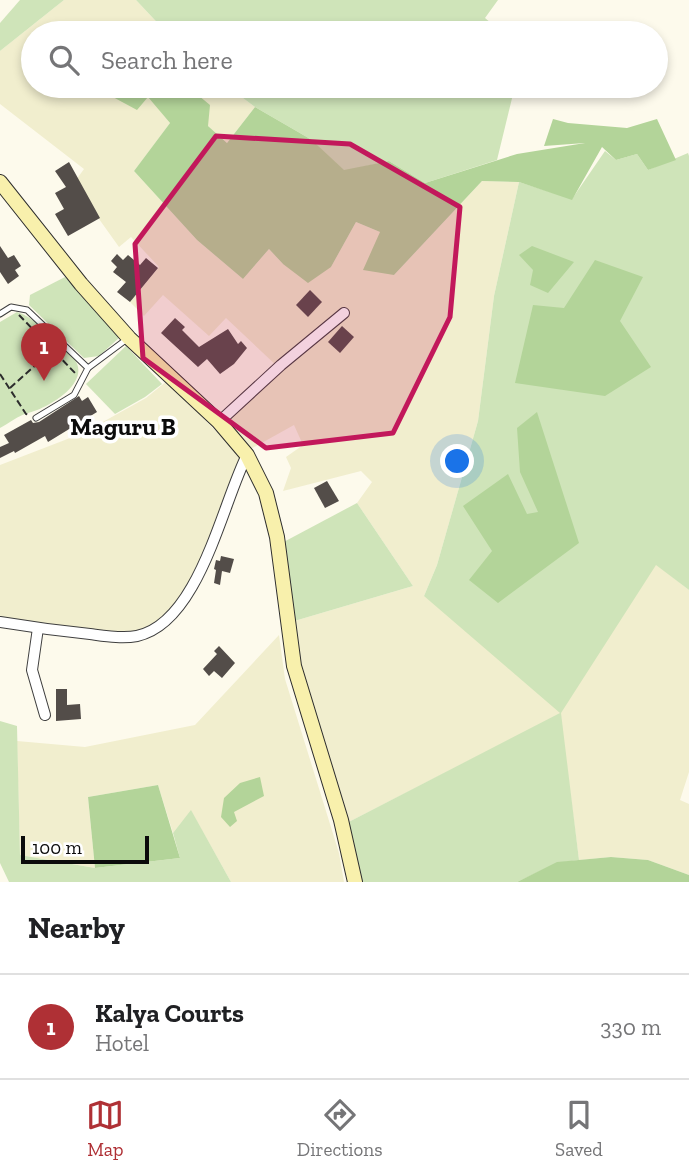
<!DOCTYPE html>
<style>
body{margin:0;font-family:"Zilla Slab",serif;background:#f6f6f6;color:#202124}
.scale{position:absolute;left:21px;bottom:18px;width:128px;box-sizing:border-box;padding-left:7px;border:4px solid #0b0b0b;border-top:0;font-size:19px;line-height:24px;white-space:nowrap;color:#0b0b0b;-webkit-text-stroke:5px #fff;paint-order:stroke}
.you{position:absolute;left:458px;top:462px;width:24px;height:24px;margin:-18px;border:5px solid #fff;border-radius:50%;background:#1a73e8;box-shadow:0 0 0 10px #1a73e833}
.badge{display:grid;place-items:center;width:46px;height:46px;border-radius:50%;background:#af3035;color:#fff;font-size:23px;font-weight:700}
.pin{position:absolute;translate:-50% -58px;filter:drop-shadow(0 2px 4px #0008)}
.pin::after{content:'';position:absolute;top:37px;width:24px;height:21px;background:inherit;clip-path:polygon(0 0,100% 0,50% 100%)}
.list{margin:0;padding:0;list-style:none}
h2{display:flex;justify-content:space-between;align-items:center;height:91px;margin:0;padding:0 28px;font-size:30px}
h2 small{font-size:23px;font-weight:400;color:#757577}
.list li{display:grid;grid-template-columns:46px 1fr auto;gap:21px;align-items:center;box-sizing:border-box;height:105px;padding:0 28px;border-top:2px solid #e0e0e0}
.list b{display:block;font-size:26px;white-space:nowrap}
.list p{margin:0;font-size:23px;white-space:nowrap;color:#757577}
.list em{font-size:23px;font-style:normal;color:#757577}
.icon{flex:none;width:38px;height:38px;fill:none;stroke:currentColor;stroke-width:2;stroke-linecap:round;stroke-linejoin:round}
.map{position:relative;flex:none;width:689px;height:882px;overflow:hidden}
.search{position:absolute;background:#fff;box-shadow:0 4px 10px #0003;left:21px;right:21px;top:21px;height:77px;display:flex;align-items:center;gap:18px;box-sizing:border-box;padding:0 24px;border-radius:38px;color:#757577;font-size:26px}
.sheet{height:196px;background:#fff}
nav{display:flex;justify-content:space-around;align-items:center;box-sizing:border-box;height:98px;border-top:2px solid #e0e0e0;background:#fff;font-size:19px;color:#757577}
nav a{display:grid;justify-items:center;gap:4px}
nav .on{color:#af3035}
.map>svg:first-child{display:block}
.farmland{fill:#f1eece}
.green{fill:#cfe4b9}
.forest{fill:#b3d499}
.building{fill:#534d49}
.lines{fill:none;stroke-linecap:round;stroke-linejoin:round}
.lane-casing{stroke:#3e3e3e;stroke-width:7}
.street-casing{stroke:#3e3e3e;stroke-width:12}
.secondary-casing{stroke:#2d2d2d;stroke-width:16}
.path{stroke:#2d2d2d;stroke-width:2;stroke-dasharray:7 3.5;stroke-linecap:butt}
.lane{stroke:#fff;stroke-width:5}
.street{stroke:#fff;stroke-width:10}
.secondary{stroke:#f8f0ac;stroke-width:14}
.marked{fill:#c2185b;fill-opacity:0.2;stroke:#c2185b;stroke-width:5;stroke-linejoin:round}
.labels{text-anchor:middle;stroke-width:7;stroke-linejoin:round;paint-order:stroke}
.quarter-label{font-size:24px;font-weight:bold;fill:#0b0b0b;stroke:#fff}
</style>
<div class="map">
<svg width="689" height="882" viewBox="0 0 689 882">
<rect width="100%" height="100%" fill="#fdfaec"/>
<g class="farmland">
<polygon points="64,0 136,0 167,33 33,33 33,86 122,86 112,95 148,96 170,123 134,171 197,240 243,279 269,249 283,264 331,267 356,222 380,232 394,275 482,181 519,182 494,296 478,421 437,565 424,596 656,564 689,590 689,772 680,800 689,804 689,875 648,860 611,857 579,860 560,714 339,827 288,667 291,622 413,586 357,503 372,482 361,471 283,491 291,468 286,457 303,445 294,425 247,451 229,426 226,417 278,367 226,318 209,336 163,295 144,316 130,302 159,267 131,237 119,247 99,219 76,180 84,169 0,104 0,51"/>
<polygon points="183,86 227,86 255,107 227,143 208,126 187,86"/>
<polygon points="167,381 247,463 170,621 144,640 89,638 0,624 0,465 83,433 146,398"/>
<polygon points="279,635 285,679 339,853 344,882 231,882 191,811 173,833 158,785 88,797 95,868 20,855 17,741 85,747 195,725"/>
</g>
<g class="green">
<polygon points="20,0 64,0 0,51 0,23"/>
<polygon points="136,0 498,0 485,18 503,33 167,33"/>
<polygon points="227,86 515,86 497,160 425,183 389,161 344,171 312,140 255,107"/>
<polygon points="605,151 616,160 637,154 648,170 688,153 689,156 689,590 656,565 561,713 579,860 557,863 517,882 355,882 339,827 560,713 424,596 437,565 478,421 494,296 519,182 572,199"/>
<polygon points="65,277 120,337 99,356 84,358 29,305 30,295"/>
<path d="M 17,312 C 35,318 46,332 59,345 C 64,349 71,354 75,360 C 91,384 46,409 28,413 C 19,415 8,424 0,428 L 0,322 Z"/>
<polygon points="126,346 162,384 145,397 115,414 86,384"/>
<polygon points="357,503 413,586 291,622 278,545"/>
<polygon points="0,721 17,726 20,855 95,868 180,858 173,833 191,810 231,882 9,882 0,863"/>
</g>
<g class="forest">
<polygon points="122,86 187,86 210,105 208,126 227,143 255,107 312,140 344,170 389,161 425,183 517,154 585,143 544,146 553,119 568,123 627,128 657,119 676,160 648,170 637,154 616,160 602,147 572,200 519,182 482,181 394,275 363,270 380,232 356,222 331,267 308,283 283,264 269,249 243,279 197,240 134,171 170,123 148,97 137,110 111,96"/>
<polygon points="532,246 574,262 548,293 530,285 533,270 519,255"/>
<polygon points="595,260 643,277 620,321 651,367 605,396 515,383 533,305 564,308"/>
<polygon points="537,412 579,543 498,603 469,580 492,551 463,506 508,474 527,514 538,512 520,472 517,428"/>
<polygon points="260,777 264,796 234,812 237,821 230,827 221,817 224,798 240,783"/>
<polygon points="158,785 180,858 95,868 88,797"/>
<polygon points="611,857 648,860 689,875 689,882 517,882 557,862"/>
</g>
<g class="building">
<polygon points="69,162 100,218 68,236 55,214 64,209 55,193 66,187 55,171"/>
<polygon points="0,246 8,258 14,255 21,266 15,270 19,276 8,284 0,272"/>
<polygon points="117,254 123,260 128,255 140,265 146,258 158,268 130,302 117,292 126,282 113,272 117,267 111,261"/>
<polygon points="310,290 322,302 308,317 296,305"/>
<polygon points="175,318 185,327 182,330 199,347 228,329 238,344 241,341 247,348 234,364 220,374 207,359 198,367 161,333"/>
<polygon points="342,326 354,337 340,353 328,342"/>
<polygon points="79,396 82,401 88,397 97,412 48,442 45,436 15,453 14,451 0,458 0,447 9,443 4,435 31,420 33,423 39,422"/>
<polygon points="327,481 339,501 325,508 314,488"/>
<polygon points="221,556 234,559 230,573 222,571 220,585 214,583 216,570 214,569 216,560 220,561"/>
<polygon points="219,646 235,663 222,678 214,671 209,676 203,669 217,654 214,651"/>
<polygon points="56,689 67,689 67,705 80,704 81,719 56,721"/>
</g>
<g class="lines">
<defs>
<g id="lane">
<polyline points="0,314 11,307 27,310 88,368"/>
<polyline points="36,418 74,395 88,368 127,339"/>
</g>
<g id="street">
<polyline points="219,422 281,365 344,313"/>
<path d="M 0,622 C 30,627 60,631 90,634 C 105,636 122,639 137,636 C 199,623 222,504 247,455"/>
<polyline points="38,628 32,670 45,715"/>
</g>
<polyline id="secondary" points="0,182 81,284 129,338 219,422 247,455 266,493 277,537 294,666 341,820 355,882"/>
</defs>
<use href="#lane" class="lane-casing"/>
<use href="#street" class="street-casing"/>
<use href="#secondary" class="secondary-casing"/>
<g class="path">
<polyline points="19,315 76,374"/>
<polyline points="0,374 26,414 30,415"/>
<polyline points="10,388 50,352"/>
</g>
<use href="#lane" class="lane"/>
<use href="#street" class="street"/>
<use href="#secondary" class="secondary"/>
</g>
<path class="marked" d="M 216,136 L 350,144 L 460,207 L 450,317 L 393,433 L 266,448 L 143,358 L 135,244 Z"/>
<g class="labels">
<g class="quarter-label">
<text x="123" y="435">Maguru B</text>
</g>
</g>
</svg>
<div class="scale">100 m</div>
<div class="you"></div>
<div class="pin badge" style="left:44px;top:381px">1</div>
<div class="search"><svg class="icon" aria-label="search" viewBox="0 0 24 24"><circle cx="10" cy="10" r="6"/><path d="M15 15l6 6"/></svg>Search here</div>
</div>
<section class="sheet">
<h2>Nearby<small></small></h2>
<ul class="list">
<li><span class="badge">1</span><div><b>Kalya Courts</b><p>Hotel</p></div><em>330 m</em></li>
</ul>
</section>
<nav>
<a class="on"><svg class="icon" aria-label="map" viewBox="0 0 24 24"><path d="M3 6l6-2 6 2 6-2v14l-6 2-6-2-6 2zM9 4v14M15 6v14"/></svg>Map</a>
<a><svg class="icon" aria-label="directions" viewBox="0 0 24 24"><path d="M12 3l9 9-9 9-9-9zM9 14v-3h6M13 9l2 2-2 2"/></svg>Directions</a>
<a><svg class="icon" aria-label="saved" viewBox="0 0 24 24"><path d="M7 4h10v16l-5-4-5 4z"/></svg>Saved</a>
</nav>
